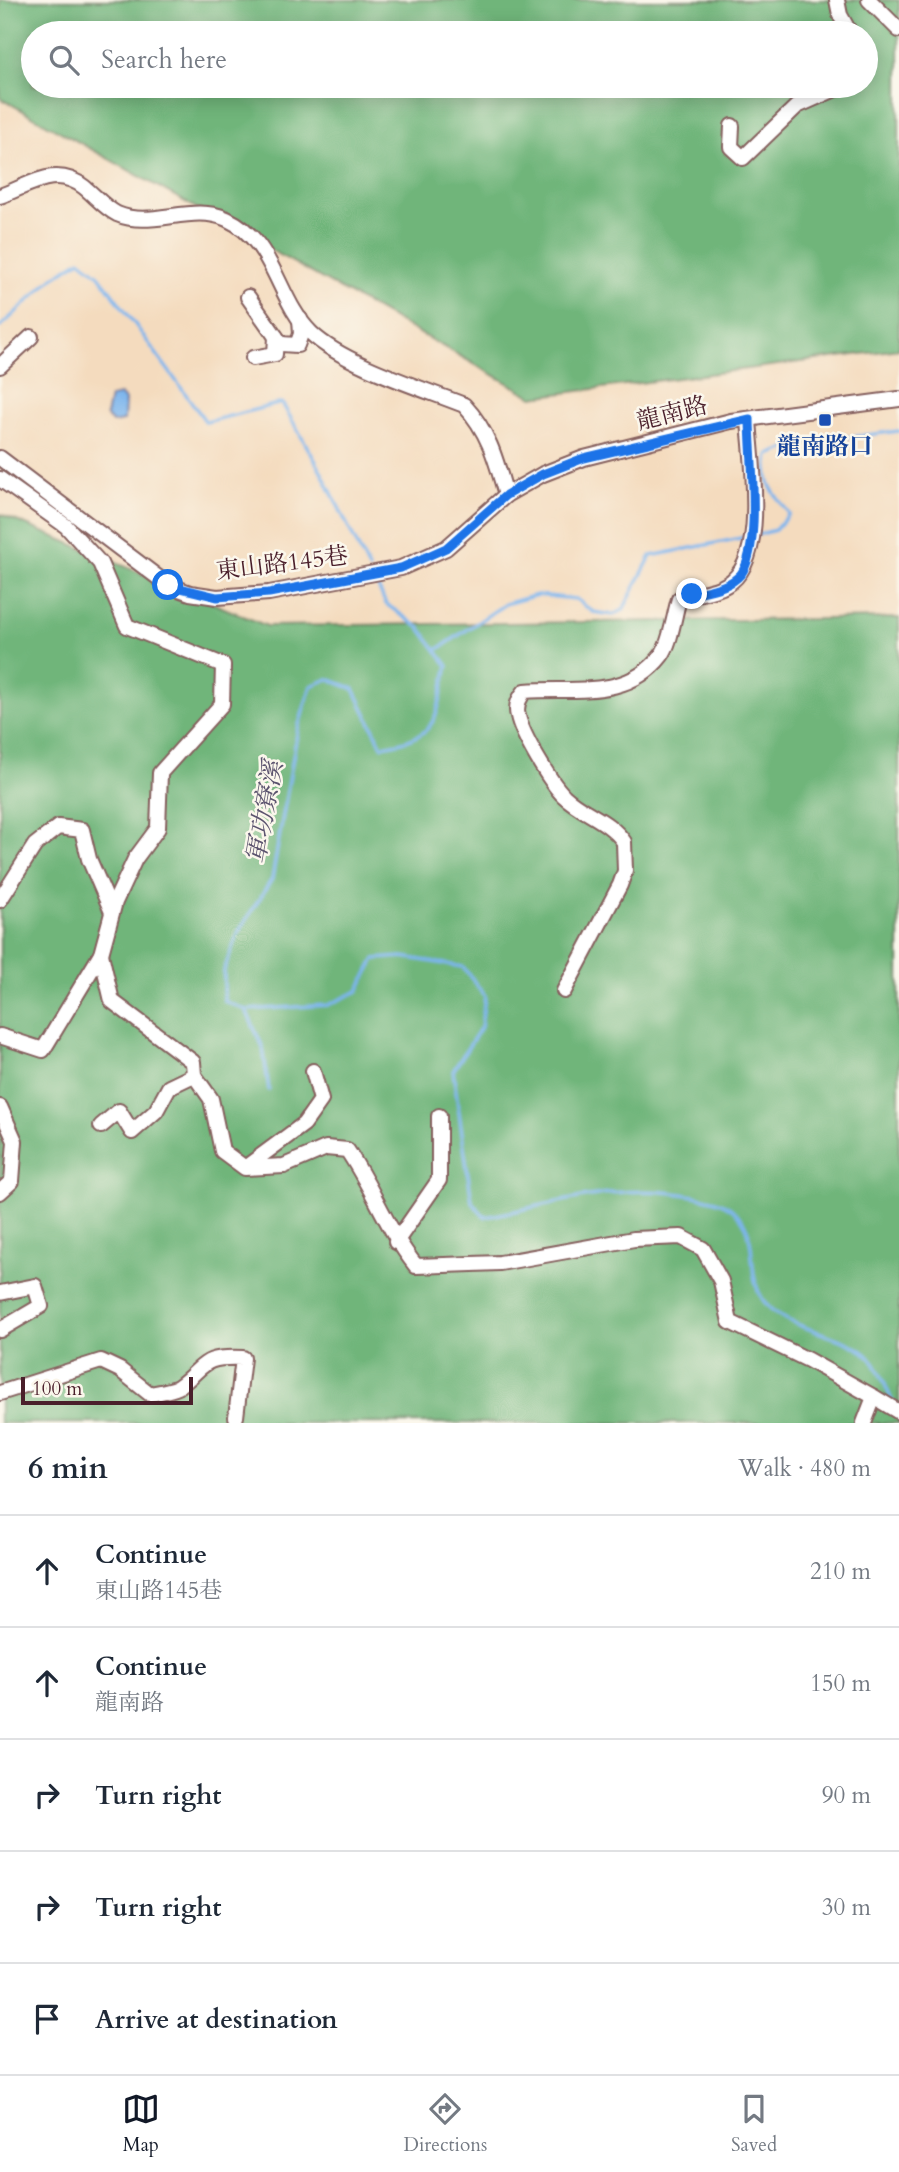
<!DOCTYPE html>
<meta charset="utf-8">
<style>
body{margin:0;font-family:Cardo,"Noto Serif TC",serif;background:#f6f6f7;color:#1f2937}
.scale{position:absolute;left:21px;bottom:18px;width:172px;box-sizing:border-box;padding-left:7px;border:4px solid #4a1f2b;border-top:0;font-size:19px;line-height:24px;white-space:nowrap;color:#4a1f2b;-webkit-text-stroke:5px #fbf7ec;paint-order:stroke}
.stop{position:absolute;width:21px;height:21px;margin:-16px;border:5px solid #1a73e8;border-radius:50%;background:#fff}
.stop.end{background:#1a73e8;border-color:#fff;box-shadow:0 2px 7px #0008}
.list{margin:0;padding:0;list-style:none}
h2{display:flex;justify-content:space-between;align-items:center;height:91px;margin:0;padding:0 28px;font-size:30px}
h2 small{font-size:23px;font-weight:400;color:#747a83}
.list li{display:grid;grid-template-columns:46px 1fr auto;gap:21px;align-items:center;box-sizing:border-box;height:112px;padding:0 28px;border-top:2px solid #e0e1e3}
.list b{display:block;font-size:26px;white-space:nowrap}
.list p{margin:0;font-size:23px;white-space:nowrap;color:#747a83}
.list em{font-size:23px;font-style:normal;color:#747a83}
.icon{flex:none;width:38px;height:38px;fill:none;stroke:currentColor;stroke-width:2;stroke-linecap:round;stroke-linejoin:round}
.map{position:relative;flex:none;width:899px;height:1423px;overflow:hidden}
.search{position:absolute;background:#fff;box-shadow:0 4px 18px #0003;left:21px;right:21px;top:21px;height:77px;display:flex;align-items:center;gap:18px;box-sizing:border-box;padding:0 24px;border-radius:38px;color:#747a83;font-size:26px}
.sheet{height:651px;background:#fff}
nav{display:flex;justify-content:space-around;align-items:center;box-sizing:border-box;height:98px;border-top:2px solid #e0e1e3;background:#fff;font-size:19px;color:#747a83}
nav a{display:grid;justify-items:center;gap:4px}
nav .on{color:#111827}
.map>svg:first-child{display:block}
.forest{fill:#6fb57a;stroke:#5c6a52;stroke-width:2;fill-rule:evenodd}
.water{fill:#7db5ed;stroke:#646a8c;stroke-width:2}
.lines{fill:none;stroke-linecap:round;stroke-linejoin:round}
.stream{stroke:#7db5ed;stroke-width:3.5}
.minor-casing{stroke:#86615e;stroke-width:18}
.minor{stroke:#fff;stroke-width:14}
.route{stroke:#1a73e8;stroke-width:9}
.transit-dot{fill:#1a4fb4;stroke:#fbf7ec;stroke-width:2.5}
.labels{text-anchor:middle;stroke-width:5;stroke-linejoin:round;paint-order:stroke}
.street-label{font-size:24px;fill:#4a1f2b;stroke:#fbf7ec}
.transit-label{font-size:24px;font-weight:bold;fill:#164399;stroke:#fbf7ec}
.water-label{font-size:26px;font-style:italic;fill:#5c546f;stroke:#fbf7ec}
</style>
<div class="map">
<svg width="899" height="1423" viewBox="0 0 899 1423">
<rect width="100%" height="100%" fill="#fbf7ec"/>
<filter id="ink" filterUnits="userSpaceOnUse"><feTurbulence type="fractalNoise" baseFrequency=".0143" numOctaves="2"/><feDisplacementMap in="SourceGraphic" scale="14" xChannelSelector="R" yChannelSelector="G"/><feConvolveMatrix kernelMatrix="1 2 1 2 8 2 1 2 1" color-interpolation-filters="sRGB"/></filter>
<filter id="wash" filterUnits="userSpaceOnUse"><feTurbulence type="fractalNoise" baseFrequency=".00686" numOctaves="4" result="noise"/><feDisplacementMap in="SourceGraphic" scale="28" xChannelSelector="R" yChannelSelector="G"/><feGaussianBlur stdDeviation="1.57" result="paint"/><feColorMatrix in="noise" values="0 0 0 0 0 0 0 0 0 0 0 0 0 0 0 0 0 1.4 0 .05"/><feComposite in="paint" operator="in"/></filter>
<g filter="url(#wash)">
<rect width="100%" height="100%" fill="#f4dbbe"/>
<g class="forest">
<path d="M 0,0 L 899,0 L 899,349 L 533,397 L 0,98 ZM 33,33 L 866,33 L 866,86 L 33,86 Z"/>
<polygon points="0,514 267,626 899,618 899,1423 0,1423"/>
</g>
<polygon class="water" points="120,395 125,400 124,421 113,423 106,416 110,397"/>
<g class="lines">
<g class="stream">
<polyline points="0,327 53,278 80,260 99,275 206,422 282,403 319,467 369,569"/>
<path d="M 757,535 L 775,530 L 789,514 C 773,490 763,486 769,455 L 800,443 L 899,431"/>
<path d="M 374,579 L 386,604 L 420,628 L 448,666 C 435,717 441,738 382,746 L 354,689 L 328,679 L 311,686 L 298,728 L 272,879 L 238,933 L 224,970 L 224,1001 L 246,1010 L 328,1005 L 358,991 L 375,959 L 403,957 L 463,967 L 485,996 L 481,1027 L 453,1071 L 472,1202 L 485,1217 C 558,1204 619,1181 694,1196 C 716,1200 735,1204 746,1227 C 758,1252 744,1286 773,1311 C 800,1333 852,1335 872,1360 C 881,1372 887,1390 893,1403"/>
<polyline points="437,650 505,604 537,595 576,599 593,612 613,615 623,610 651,556 746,537"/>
<polyline points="246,1010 263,1048 269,1090"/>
</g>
</g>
</g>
<g filter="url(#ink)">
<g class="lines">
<defs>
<g id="minor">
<polyline points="837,0 840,15 850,33"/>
<polyline points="869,0 899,30"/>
<polyline points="732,126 731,147 743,158 797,106 842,86"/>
<path d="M 0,196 C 29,186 55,164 84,187 C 94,195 105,208 117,214 C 151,229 192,203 227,219 C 275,241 277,300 311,333 C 343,364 421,388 464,405 C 489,432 496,460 506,495"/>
<polyline points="248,297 281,344 297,345 301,334 300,319"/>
<polyline points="253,358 275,354 276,337"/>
<polyline points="0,366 31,337"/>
<polyline points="0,458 168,585 190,593 217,597 269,593 401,568 446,548 506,495 543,474 584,458 731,421 899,399"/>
<polyline points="0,479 66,526 100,563 127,626 223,665 222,704 160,773 158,828 135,859 115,902 101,954 43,1050 0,1036"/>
<polyline points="0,900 35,845 58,827 82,830 89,859 112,912"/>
<path d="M 101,954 L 112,1001 L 193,1062 L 194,1075 L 211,1099 L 222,1151 L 245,1168 L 284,1166 L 326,1148 L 347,1150 C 373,1188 387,1230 416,1266 L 500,1263 L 634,1239 L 681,1237 L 703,1249 L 721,1281 L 730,1322 L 808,1360 L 874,1397 L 864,1423"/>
<path d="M 564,991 L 620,885 L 625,871 L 624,842 C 609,820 583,814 564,796 C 550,782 522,735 518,716 C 515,706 519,698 525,691 C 573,687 627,700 661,656 C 671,643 674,615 679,599 C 694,593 713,593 726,585 C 769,562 751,460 749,419"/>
<polyline points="0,1107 15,1141 12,1181 0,1192"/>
<polyline points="101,1126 119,1111 132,1132 156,1111 169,1087 194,1075"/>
<polyline points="246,1167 304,1124 321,1100 313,1071"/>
<polyline points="396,1242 439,1180 439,1116"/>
<polyline points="0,1293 35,1286 41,1306 0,1330"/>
<path d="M 0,1393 L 101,1361 L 120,1370 L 150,1394 C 158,1392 170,1391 178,1387 C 207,1366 199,1356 243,1358 L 236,1417"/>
<polyline points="874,1397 899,1412"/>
</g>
</defs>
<use href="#minor" class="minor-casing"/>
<use href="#minor" class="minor"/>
</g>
</g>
<g class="lines" filter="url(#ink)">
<path class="route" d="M 168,585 L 217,597 L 269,593 L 401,568 L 446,548 L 506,495 L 543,474 L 584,458 L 750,419 C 750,455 762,546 741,574 C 729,588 709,590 692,594"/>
</g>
<rect class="transit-dot" x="818" y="413" width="14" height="14" rx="3.5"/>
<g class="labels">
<g class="street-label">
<text transform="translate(672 413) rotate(-14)" y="8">龍南路</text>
<text transform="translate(282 563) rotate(-7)" y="8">東山路145巷</text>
</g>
<g class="transit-label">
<text x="825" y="454">龍南路口</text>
</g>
<g class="water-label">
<text transform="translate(264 812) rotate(-80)" y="9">軍功寮溪</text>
</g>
</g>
</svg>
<div class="scale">100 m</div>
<div class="stop" style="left:168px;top:585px"></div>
<div class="stop end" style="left:692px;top:594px"></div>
<div class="search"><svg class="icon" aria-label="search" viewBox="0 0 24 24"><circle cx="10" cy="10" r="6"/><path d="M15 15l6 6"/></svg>Search here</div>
</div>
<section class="sheet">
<h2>6 min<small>Walk · 480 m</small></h2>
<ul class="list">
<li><svg class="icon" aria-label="ahead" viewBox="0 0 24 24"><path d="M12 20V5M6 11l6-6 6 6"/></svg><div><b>Continue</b><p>東山路145巷</p></div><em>210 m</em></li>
<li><svg class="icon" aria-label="ahead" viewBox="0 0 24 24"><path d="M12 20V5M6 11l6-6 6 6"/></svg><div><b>Continue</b><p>龍南路</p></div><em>150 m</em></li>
<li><svg class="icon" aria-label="right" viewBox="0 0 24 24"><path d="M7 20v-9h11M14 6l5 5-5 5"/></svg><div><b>Turn right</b></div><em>90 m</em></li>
<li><svg class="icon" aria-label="right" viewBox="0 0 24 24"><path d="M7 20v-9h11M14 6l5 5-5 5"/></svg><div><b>Turn right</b></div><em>30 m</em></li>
<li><svg class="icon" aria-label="arrive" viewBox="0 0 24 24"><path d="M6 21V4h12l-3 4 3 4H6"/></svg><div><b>Arrive at destination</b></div></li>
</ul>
</section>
<nav>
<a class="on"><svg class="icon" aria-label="map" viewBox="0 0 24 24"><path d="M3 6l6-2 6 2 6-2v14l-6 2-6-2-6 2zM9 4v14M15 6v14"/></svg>Map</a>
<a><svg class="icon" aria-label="directions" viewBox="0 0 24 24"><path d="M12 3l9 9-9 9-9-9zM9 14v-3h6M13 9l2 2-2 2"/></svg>Directions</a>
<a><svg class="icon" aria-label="saved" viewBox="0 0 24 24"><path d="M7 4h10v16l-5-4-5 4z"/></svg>Saved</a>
</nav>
